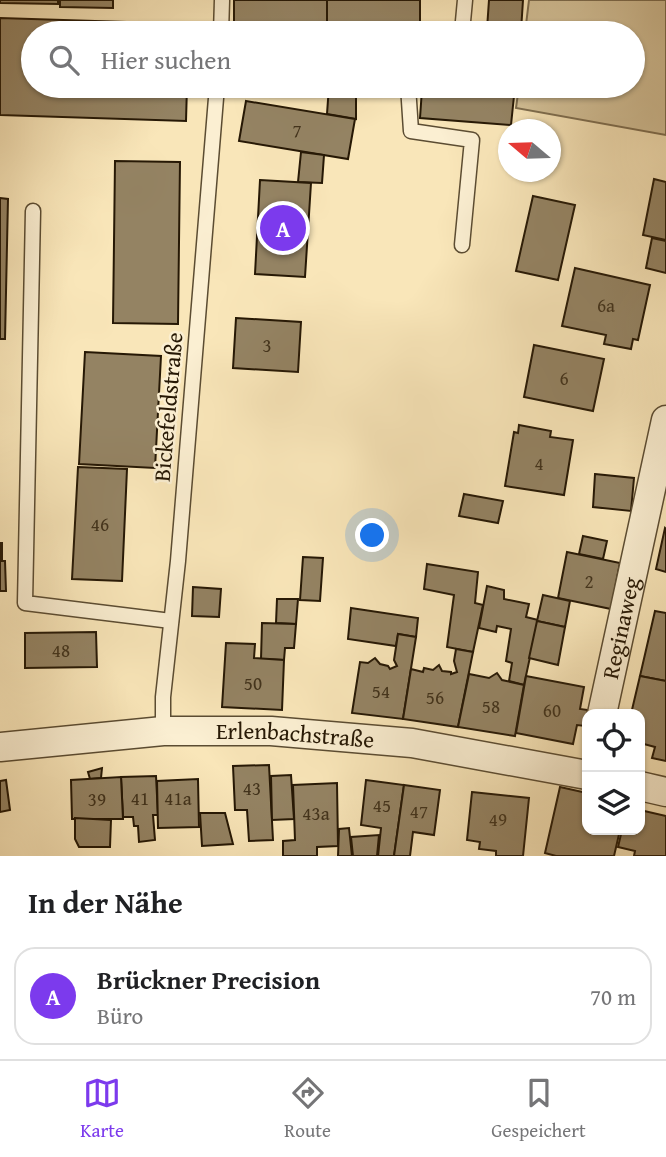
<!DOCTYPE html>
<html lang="de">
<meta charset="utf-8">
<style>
body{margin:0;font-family:"Gentium Book Plus",serif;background:#f2f2f2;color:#202124}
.controls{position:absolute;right:21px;bottom:21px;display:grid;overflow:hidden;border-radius:14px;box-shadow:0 2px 5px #0004}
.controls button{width:63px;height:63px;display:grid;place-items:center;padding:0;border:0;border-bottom:2px solid #e0e0e0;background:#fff;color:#202124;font:35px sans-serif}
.compass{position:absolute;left:498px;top:119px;width:63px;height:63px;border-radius:50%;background:#fff;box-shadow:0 2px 5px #0004;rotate:289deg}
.you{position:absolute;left:373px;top:536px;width:24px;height:24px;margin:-18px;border:5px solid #fff;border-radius:50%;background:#1a73e8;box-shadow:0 0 0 10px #1a73e833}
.badge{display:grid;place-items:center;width:46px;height:46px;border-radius:50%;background:#7c3aed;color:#fff;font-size:23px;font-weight:700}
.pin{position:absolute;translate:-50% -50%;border:4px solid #fff;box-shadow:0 2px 7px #0006}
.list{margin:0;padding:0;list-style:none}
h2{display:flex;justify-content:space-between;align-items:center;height:91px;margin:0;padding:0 28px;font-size:30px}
h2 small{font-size:23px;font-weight:400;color:#757577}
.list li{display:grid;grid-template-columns:46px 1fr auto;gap:21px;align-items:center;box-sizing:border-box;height:98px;margin:0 14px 14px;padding:0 14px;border:2px solid #e0e0e0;border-radius:21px}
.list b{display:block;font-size:26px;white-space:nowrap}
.list p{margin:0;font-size:23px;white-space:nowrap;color:#757577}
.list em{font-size:23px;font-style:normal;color:#757577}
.icon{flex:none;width:38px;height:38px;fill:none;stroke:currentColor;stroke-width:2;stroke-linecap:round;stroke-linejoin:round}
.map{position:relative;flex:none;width:666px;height:856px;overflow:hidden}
.search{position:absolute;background:#fff;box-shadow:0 2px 5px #0004;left:21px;right:21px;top:21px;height:77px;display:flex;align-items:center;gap:18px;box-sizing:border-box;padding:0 24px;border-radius:38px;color:#757577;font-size:26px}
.sheet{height:203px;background:#fff}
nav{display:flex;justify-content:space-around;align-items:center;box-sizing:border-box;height:98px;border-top:2px solid #e0e0e0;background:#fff;font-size:19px;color:#757577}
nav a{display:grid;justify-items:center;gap:4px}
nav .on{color:#7c3aed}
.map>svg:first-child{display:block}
.green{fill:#d5c39a;stroke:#7e6e50;stroke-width:2}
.building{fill:#948363;stroke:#261805;stroke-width:2}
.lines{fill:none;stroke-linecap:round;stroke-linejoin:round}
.lane-casing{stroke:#5b4c32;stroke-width:17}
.street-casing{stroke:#5b4c32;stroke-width:31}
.lane{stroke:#fbefd2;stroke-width:14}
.street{stroke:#fbefd2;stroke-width:28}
.labels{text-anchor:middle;stroke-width:5;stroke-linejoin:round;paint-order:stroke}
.number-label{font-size:19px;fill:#42331c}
.street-label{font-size:23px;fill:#261805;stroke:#fbefd2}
</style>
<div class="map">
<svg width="666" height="856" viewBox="0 0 666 856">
<rect width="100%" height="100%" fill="#f9e6b9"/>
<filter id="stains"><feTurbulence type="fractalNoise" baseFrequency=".00286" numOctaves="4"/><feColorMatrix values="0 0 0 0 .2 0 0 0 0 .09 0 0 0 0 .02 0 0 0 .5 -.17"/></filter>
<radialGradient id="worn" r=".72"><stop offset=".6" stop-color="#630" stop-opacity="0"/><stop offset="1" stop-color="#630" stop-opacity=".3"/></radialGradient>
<polygon class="green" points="529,0 666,0 666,135 516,108 519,86 633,86 633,33 525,33"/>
<g class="building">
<polygon points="0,0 58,0 58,4 0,3"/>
<polygon points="60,0 113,0 113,8 60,7"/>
<polygon points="234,0 327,0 327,24 234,22"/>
<polygon points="327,0 420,0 420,26 327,24"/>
<polygon points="489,0 523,0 521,31 487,29"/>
<polygon points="0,18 189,24 189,33 33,33 33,86 187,86 186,121 0,115"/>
<polygon points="329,86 356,86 356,119 327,114"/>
<polygon points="418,86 481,86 480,92 418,88"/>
<polygon points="482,86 516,86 516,94 481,91"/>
<polygon points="422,89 514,96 511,125 420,118"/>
<polygon points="246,101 355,119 348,159 239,141"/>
<polygon points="301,152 324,155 322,183 298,182"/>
<polygon points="115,161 180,162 178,324 113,323"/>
<polygon points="654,179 666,182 666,240 643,235"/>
<polygon points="260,180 311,183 305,277 255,274"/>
<polygon points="533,196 575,205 558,280 516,271"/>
<polygon points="0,198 8,199 5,339 0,339"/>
<polygon points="652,238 666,241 666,273 646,268"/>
<polygon points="575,268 650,285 638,340 633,339 631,349 604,344 606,335 562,326"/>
<polygon points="236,318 301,322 298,372 233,368"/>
<polygon points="534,345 604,359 593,411 524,397"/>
<polygon points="85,352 161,356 155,468 79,464"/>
<polygon points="519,425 551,431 550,437 573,440 564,495 505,486 514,432 518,433"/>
<polygon points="78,467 127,469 122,581 72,579"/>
<polygon points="595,474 634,478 631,511 593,507"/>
<polygon points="464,494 503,501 498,523 459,516"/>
<polygon points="665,528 666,529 666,572 656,569"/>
<polygon points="583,536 607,541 603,559 579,554"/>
<polygon points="0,543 2,543 2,561 5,561 6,591 0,591"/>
<polygon points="567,552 620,563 611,609 558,598"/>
<polygon points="303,557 323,558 320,601 300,600"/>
<polygon points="427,564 478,572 475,603 483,605 473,652 447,647 454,595 424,589"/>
<polygon points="487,586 504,590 504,599 529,604 526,617 538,620 524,685 509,681 512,663 506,661 511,629 497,626 496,632 479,628"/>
<polygon points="193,587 221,589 219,617 192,616"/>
<polygon points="543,595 570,601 565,627 537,621"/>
<polygon points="277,599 298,599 296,624 276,623"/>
<polygon points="351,608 418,618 416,637 398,634 396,646 348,639"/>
<polygon points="655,611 666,613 666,681 640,676"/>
<polygon points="537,621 565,627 558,665 529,658"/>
<polygon points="262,623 296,624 294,648 285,648 284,660 261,659"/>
<polygon points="96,632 97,667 25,668 25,633"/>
<polygon points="398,634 416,637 403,719 352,713 360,662 368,663 375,658 380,664 388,666 390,669 397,666 394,660"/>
<polygon points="226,643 255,644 254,658 284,660 282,710 222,707"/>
<polygon points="456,649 473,652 458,727 403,719 411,669 423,672 424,668 433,670 439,665 442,671 451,672 451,674 457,672 454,661"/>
<polygon points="497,673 502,680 524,685 515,736 458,727 469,674 489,678"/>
<polygon points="526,676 584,687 580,709 588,710 585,726 577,725 573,744 516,733"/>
<polygon points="640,676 666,681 666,761 652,758 655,747 640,743 640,714 631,714"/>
<polygon points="269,765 273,840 249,841 247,810 235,810 233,766"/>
<polygon points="102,768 101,778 90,779 88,772"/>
<polygon points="291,775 294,819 272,820 271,776"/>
<polygon points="156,776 158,815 153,815 155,840 139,842 138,826 134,826 133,817 123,817 121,777"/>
<polygon points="121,777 123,819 72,819 71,780"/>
<polygon points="198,779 199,827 158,828 157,781"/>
<polygon points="6,780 10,810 0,812 0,781"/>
<polygon points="366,780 404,785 394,856 378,856 381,828 361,825"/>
<polygon points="337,783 338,846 317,847 317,856 283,856 283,841 295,840 293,785"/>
<polygon points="404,785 440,790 434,835 413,832 410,856 394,856"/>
<polygon points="560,787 587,793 587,830 620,830 614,856 556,856 545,853"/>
<polygon points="472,792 529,798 523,856 496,856 496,851 479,849 480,842 467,840"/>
<polygon points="640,810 666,816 666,856 634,856 635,851 618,847 622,830 640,830"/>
<polygon points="200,813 225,813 233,844 202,846"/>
<polygon points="75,818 111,820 110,847 79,847 75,839"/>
<polygon points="349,828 352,856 338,856 339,829"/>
<polygon points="379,835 377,856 353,856 351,837"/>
</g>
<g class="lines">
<defs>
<g id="lane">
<polyline points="221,32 343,33"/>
<polyline points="462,32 465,0"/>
<polyline points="221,33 222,0"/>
<polyline points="408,86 411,131 472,140 462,245"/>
<polyline points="33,211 25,603 171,621"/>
<polyline points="163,731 163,697 178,561 217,86"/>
</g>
<g id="street">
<path id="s1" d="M 602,714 L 666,420"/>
<path id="s2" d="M 0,747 L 163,731 L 271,731 L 412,743 L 587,775"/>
<polyline points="640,786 666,792"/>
</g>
</defs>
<use href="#lane" class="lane-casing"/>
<use href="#street" class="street-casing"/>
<use href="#lane" class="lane"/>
<use href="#street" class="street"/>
</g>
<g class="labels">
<g class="number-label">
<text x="297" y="137">7</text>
<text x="606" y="312">6a</text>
<text x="267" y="352">3</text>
<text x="564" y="385">6</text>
<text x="539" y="470">4</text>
<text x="100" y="531">46</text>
<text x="589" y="588">2</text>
<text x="61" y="657">48</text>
<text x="253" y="690">50</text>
<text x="381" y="698">54</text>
<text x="435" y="704">56</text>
<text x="491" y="713">58</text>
<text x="552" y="717">60</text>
<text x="252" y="795">43</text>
<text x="140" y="805">41</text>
<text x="178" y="805">41a</text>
<text x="97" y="806">39</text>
<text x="382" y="812">45</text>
<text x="419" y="818">47</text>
<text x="316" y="820">43a</text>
<text x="498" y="826">49</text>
</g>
<g class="street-label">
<text transform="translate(168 407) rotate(-85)" y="8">Bickefeldstraße</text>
<text dy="8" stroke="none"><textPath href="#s1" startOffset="88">Reginaweg</textPath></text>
<text dy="8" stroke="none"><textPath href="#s2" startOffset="296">Erlenbachstraße</textPath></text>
</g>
</g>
<rect width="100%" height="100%" filter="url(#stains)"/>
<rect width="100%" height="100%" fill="url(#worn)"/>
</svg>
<div class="controls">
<button><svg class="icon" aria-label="locate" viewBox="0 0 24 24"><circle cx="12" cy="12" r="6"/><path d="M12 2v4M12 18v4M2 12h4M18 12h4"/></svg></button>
<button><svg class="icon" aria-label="layers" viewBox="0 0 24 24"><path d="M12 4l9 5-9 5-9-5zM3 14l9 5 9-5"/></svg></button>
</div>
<svg class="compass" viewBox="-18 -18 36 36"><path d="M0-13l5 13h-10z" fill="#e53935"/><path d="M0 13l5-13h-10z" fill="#757577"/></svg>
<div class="you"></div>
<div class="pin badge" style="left:283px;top:228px">A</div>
<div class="search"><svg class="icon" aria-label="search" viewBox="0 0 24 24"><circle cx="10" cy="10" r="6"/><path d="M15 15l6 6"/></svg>Hier suchen</div>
</div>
<section class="sheet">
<h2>In der Nähe<small></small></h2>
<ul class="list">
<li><span class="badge">A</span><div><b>Brückner Precision</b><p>Büro</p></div><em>70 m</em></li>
</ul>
</section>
<nav>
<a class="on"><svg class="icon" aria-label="map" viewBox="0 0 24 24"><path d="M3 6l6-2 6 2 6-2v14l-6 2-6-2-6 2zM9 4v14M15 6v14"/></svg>Karte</a>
<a><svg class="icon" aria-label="directions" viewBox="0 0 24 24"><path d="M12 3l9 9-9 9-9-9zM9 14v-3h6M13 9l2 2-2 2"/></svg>Route</a>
<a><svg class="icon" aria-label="saved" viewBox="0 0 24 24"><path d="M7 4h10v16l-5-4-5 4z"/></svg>Gespeichert</a>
</nav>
